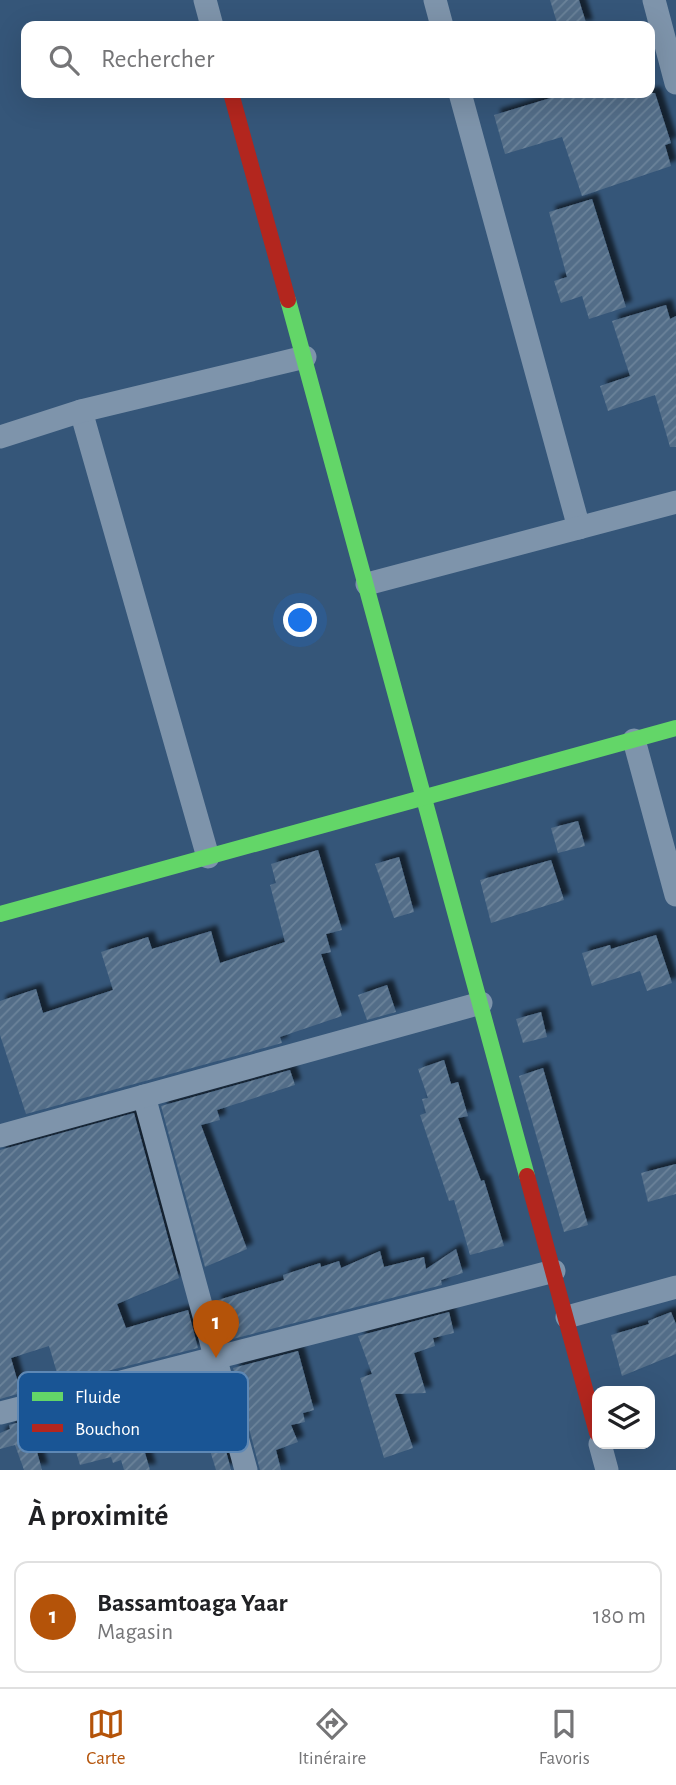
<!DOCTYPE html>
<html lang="fr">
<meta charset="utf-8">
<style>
body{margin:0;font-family:"Alegreya Sans",sans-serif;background:#f2f2f2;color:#202124}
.controls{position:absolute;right:21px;bottom:21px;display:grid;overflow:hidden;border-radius:14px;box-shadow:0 7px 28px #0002}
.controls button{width:63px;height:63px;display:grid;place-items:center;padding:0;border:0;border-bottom:2px solid #e0e0e0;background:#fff;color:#202124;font:35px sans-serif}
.you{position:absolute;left:301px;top:621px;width:24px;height:24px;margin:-18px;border:5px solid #fff;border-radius:50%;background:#1a73e8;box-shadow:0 0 0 10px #1a73e833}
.badge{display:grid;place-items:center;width:46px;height:46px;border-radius:50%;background:#b45309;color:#fff;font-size:23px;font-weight:700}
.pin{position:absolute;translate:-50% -58px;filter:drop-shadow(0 2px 4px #0008)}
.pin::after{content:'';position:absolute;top:37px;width:24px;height:21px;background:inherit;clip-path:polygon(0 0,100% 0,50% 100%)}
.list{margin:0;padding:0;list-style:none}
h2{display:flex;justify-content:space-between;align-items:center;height:91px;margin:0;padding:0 28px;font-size:30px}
h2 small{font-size:23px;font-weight:400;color:#757577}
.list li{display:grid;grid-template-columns:46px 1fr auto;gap:21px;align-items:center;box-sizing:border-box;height:112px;margin:0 14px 14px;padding:0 14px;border:2px solid #e0e0e0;border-radius:14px}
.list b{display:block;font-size:26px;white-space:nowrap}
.list p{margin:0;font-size:23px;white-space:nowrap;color:#757577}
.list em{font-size:23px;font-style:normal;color:#757577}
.icon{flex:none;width:38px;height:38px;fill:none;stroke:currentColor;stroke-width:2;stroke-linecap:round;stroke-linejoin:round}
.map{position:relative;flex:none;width:676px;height:1470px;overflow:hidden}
.search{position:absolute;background:#fff;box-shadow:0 7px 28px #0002;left:21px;right:21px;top:21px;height:77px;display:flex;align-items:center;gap:18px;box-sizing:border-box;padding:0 24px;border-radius:14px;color:#757577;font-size:26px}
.sheet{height:217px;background:#fff}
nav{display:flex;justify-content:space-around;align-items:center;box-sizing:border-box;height:98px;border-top:2px solid #e0e0e0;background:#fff;font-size:19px;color:#757577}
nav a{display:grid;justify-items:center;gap:4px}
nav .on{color:#b45309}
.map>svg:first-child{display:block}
.building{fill:url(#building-hatch);filter:url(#shadow)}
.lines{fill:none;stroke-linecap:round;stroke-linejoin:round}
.street{stroke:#7e94ab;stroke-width:23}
.fast{stroke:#63d668;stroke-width:16}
.jam{stroke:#b3261e;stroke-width:16}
.key{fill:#195595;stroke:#5e88b5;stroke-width:2}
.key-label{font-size:19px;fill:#fff}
</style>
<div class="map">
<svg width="676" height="1470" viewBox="0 0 676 1470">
<defs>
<pattern id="building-hatch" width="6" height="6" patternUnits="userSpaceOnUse" patternTransform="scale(1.75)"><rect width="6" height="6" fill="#526d88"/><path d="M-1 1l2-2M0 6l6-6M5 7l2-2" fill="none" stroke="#6c839a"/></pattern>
<filter id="shadow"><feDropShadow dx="6" dy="-6" stdDeviation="2" flood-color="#0009"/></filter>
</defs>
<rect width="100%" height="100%" fill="#355679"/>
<g class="building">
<polygon points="550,0 579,0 587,26 558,26"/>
<polygon points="567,93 655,93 671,143 665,145 671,166 582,196 562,137 505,154 494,115"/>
<polygon points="592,199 626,307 589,319 582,296 561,303 554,281 567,277 549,212"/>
<polygon points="666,305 670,319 676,316 676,447 670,447 655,395 608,411 600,386 630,376 612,321"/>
<polygon points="578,821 585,846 558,853 551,828"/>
<polygon points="318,850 342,930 326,934 331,952 321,954 342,1016 280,1037 282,1043 26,1114 0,1035 0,1001 36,989 43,1013 113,990 101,952 148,937 152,949 211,931 220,963 285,942 270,885 276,883 271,864"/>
<polygon points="399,857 414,912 394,918 375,864"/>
<polygon points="551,860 564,900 491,923 480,880"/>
<polygon points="656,935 672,983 647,991 640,971 592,986 582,953 610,945 611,949"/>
<polygon points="387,985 396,1012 367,1020 358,995"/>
<polygon points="541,1012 547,1037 523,1043 516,1019"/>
<polygon points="444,1060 451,1084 458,1082 468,1116 458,1118 481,1181 484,1180 504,1246 470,1255 454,1200 449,1201 420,1115 426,1113 422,1099 428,1098 418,1069"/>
<polygon points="543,1068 588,1225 564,1232 519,1076"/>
<polygon points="290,1070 295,1085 217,1110 220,1120 201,1125 247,1249 205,1267 161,1106"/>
<polygon points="134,1113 179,1278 117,1304 126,1328 188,1310 198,1348 60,1383 49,1346 11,1358 21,1393 0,1399 0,1150"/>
<polygon points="676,1164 676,1194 648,1202 641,1173"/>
<polygon points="456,1249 463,1273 441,1280 442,1285 225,1341 215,1301 284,1280 283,1275 320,1263 321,1267 339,1261 341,1268 380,1251 384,1267 424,1257 426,1269"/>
<polygon points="449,1312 454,1333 433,1338 435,1346 414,1353 426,1393 395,1394 413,1448 384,1458 360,1378 372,1374 358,1336"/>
<polygon points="671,1312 676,1324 676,1354 622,1376 611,1335 649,1324 648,1321"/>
<polygon points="298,1351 314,1410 303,1413 305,1422 291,1425 298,1442 276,1450 281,1470 260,1470 233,1368"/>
<polygon points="206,1375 231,1470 216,1470 197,1408 156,1422 162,1438 143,1446 150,1470 124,1470 121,1460 113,1463 111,1457 80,1465 70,1432 34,1441 42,1470 24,1470 15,1445 0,1449 0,1433 10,1429 9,1425 28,1420 29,1423"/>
</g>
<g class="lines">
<g class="street">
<polyline points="205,0 212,26"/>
<polyline points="435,0 442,26"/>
<polyline points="654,0 676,83"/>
<polyline points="460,93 579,528"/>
<polyline points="81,411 208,857"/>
<polyline points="0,437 81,411 305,357"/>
<polyline points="367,584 676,502"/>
<polyline points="634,740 676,895"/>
<polyline points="144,1096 246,1470"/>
<polyline points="0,1136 481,1003"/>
<polyline points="567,1317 676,1287"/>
<polyline points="0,1413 554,1271"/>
<polyline points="600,1444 607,1470"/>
</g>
<g class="fast">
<polyline points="288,300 527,1176"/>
<polyline points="0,914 676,728"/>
</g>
<g class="jam">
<polyline points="231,93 288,300"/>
<polyline points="527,1176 597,1433"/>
</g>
</g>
<rect x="18" y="1372" width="230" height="80" rx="10" class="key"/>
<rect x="32" y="1392" width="31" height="9" fill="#63d668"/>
<rect x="32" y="1424" width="31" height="8" fill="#b3261e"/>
<g class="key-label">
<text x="75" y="1403">Fluide</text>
<text x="75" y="1435">Bouchon</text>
</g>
</svg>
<div class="controls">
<button><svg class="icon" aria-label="layers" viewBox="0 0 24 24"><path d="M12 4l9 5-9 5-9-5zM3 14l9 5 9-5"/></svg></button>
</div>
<div class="you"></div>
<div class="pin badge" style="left:216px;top:1358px">1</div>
<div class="search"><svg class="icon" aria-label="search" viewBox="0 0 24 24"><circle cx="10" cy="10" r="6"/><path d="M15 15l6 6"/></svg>Rechercher</div>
</div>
<section class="sheet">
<h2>À proximité<small></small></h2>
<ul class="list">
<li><span class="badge">1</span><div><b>Bassamtoaga Yaar</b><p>Magasin</p></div><em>180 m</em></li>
</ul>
</section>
<nav>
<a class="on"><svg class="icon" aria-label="map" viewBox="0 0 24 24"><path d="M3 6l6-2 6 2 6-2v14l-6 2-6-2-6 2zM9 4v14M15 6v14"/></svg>Carte</a>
<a><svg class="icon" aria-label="directions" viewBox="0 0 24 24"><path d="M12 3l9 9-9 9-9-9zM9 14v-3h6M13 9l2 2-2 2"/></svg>Itinéraire</a>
<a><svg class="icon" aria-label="saved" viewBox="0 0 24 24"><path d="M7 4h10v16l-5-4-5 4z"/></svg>Favoris</a>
</nav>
